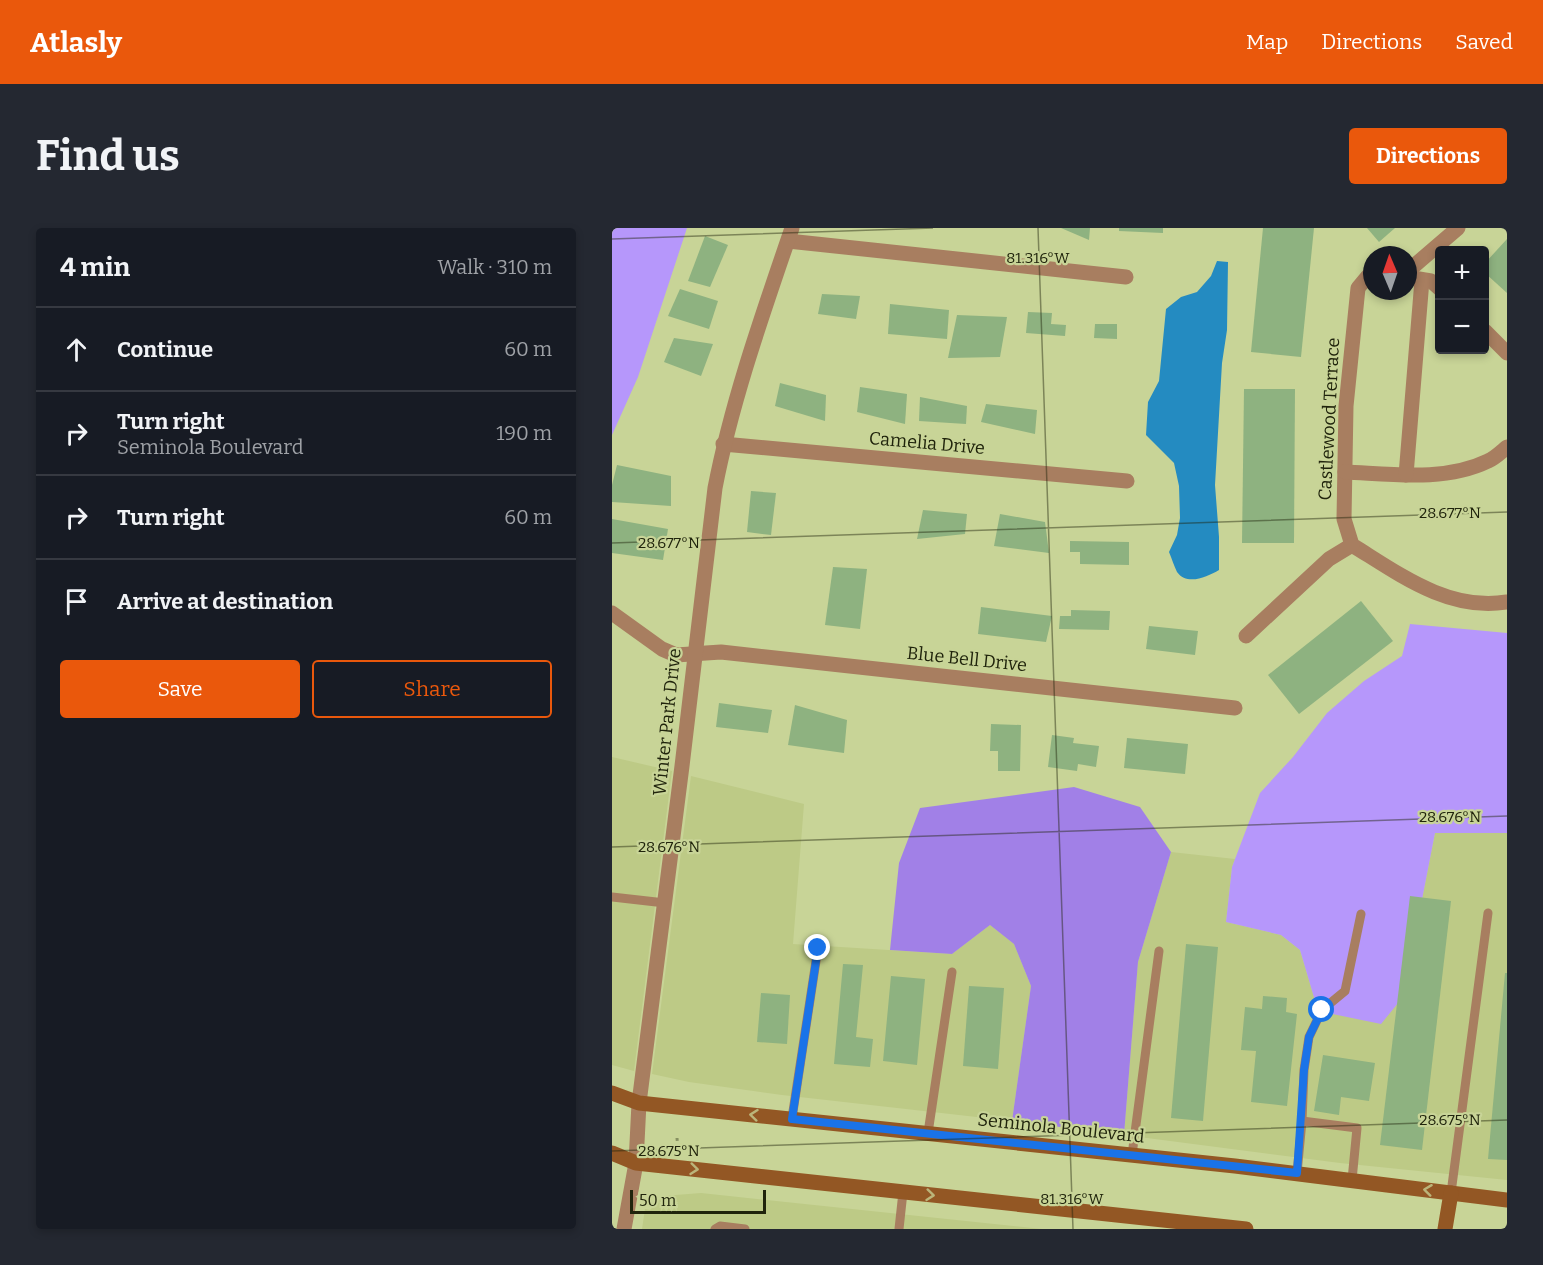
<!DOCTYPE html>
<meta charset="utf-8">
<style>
body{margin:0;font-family:Bitter,serif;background:#242831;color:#f1f3f6}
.controls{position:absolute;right:18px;top:18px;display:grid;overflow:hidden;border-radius:6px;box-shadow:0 3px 9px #0003}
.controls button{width:54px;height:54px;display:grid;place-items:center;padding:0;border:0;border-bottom:2px solid #363941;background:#171b24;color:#f1f3f6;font:30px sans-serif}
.compass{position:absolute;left:751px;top:18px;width:54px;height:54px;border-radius:50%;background:#171b24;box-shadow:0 3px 9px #0003;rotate:358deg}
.scale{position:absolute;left:18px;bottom:15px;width:136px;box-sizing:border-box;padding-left:6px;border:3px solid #20240c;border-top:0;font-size:16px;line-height:21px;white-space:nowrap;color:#20240c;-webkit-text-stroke:4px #c8d497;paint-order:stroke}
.stop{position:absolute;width:18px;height:18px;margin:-14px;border:4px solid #1a73e8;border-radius:50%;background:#fff}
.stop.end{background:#1a73e8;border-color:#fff;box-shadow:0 2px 6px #0008}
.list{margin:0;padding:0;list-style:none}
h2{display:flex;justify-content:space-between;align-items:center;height:78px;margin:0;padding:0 24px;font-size:26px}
h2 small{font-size:20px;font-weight:400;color:#9ea1a6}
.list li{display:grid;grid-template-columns:39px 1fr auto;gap:18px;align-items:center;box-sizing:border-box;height:84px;padding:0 24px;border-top:2px solid #363941}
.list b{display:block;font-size:22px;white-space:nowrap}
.list p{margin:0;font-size:20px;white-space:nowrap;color:#9ea1a6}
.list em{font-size:20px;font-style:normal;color:#9ea1a6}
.actions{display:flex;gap:12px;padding:18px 24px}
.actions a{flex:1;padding:14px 0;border:2px solid #ea580c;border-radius:6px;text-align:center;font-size:21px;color:#ea580c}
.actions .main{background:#ea580c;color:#fff}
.icon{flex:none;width:33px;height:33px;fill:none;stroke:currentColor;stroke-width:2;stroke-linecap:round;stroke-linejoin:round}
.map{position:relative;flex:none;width:895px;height:1001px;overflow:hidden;border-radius:6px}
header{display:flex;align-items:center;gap:36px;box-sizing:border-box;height:84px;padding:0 30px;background:#ea580c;color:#fff}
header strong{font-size:28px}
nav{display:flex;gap:33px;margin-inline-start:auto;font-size:21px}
.intro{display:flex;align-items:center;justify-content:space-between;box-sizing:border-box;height:144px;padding:0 36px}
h1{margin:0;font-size:42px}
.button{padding:15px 27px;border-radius:6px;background:#ea580c;color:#fff;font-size:21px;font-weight:700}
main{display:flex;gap:36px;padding:0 36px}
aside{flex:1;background:#171b24;border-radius:6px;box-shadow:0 3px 9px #0003}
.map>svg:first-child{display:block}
.built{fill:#bdca86}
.green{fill:#b697fb}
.forest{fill:#a180e7}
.water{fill:#248bc1}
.building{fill:#8eb280}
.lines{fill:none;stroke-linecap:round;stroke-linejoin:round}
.path{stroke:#879061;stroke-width:3;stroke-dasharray:3 4.5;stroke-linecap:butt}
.service{stroke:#a87e60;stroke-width:9}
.minor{stroke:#a87e60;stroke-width:15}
.tertiary{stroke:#a87e60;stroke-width:15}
.secondary{stroke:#935724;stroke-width:15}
.oneway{stroke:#bbb57a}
.route{stroke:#1a73e8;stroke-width:8}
.ticks{fill:none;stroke:#20240c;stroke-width:1.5;stroke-opacity:0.45}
.labels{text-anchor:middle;stroke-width:4.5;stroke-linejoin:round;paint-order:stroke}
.street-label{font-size:18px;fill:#20240c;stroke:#c8d497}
.ticks-label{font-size:15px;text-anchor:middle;fill:#20240c;stroke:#c8d497;stroke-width:4.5;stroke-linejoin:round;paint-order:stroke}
</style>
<header>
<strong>Atlasly</strong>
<nav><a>Map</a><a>Directions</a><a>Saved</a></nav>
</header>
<div class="intro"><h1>Find us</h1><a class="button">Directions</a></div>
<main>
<aside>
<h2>4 min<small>Walk · 310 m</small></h2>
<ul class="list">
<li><svg class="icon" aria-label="ahead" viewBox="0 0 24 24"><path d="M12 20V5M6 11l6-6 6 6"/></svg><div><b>Continue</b></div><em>60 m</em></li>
<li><svg class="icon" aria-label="right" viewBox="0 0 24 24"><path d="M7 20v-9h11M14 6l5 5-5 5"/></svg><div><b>Turn right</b><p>Seminola Boulevard</p></div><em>190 m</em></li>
<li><svg class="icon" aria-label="right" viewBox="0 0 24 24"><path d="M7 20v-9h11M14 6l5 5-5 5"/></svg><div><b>Turn right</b></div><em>60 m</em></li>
<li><svg class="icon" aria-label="arrive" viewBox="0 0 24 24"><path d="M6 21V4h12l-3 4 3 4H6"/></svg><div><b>Arrive at destination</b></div></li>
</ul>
<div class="actions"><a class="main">Save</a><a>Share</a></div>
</aside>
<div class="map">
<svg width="895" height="1001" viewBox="0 0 895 1001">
<rect width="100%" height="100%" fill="#c8d497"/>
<g class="built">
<polygon points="0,529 60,543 22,843 0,837"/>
<polygon points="79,548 192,576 181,716 340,726 378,697 402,716 419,758 400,893 170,867 77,854 40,846"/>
<polygon points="823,605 895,605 895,952 728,935 512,907 526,734 559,624 623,631 620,639 614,694 669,707 688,722 706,783 791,768"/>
<polygon points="89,965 430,1001 30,1001 33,981 38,982 51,968"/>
</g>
<g class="green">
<polygon points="0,0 75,0 26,149 0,207"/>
<polygon points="798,396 895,405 895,605 823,605 791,769 769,796 706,783 688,722 669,707 614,694 620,639 648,565 681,529 715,485 752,453 790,428"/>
</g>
<polygon class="forest" points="462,559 528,579 559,624 526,734 512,907 400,893 419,758 402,716 378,697 340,726 278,722 287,635 308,580"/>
<path class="water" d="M 605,33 L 616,34 L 615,102 L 610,135 L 603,257 L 607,309 L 607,342 C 595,349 575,358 565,344 C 562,338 560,331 557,324 L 565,307 L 568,290 L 567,258 L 562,235 L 534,207 L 536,174 L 547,153 L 554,81 L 569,69 L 585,64 L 599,48 Z"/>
<g class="building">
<polygon points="449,0 478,0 477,12"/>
<polygon points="507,0 551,0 551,5 507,3"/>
<polygon points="651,0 702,0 689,129 639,124"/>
<polygon points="755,0 783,0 767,14"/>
<polygon points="93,8 116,17 98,59 76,53"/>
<polygon points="895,11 895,65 873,45 873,35"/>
<polygon points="68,61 106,73 97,101 56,88"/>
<polygon points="210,66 248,68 244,91 206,86"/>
<polygon points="278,76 337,82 335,111 276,106"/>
<polygon points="416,84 440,85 439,96 454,97 453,108 414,105"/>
<polygon points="345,87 395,89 388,129 336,130"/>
<polygon points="483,96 505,96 505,111 482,110"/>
<polygon points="62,110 101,116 89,148 52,134"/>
<polygon points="168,155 214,167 213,193 163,178"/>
<polygon points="248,159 295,166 293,196 245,184"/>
<polygon points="632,161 683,161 682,315 630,315"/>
<polygon points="308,169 355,178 354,196 307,193"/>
<polygon points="374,176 425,182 423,206 369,194"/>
<polygon points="5,237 59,248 59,278 0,274 0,257"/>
<polygon points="139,263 164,265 159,307 135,304"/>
<polygon points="311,282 355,286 353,306 305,311"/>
<polygon points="388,286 433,294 437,325 382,318"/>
<polygon points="0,291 56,301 51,332 0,325"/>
<polygon points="458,313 517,314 517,337 468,336 468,324 458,324"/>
<polygon points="221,339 255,341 248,401 213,397"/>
<polygon points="749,373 781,413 687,486 656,447"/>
<polygon points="369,379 440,388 434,414 366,406"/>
<polygon points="459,382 498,383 497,402 447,401 448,388 459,388"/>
<polygon points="537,398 586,403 583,427 534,421"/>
<polygon points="107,475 160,482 156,505 104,499"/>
<polygon points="183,477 235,492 232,525 176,517"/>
<polygon points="379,496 409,497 408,543 386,543 386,523 378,523"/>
<polygon points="440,507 462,510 461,515 487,518 484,539 466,536 465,543 436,539"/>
<polygon points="515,510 576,516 573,546 512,540"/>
<polygon points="798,668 839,673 810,922 768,917"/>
<polygon points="574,716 606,719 591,893 559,890"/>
<polygon points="231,736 251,737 244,809 261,811 258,839 222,836"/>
<polygon points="893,745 895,745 895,932 876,931"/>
<polygon points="279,748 313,751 305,837 271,833"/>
<polygon points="357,758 392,760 386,841 351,838"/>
<polygon points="149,765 178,767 175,816 145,814"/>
<polygon points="651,768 675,770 674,784 685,786 675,878 639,874 644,823 629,822 633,779 650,781"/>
<polygon points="711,827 763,835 757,873 729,869 727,887 702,883"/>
</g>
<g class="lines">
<polyline class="path" points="65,910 66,922"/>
<g class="service">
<polyline points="0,669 53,675"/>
<polyline points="180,890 206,720"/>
<polyline points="690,893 692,842 697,809 710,782 733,763 749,686"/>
<polyline points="316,905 340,744"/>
<polyline points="520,927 547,723"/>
<polyline points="685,945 690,893 745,900 740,952"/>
<polyline points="839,965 876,685"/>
<polyline points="103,1001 108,998 133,1001"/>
<polyline points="287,1001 291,964"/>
</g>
<g class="minor">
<polyline points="176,13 514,49"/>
<polyline points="796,43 846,0"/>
<path d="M 760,47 L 756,48 L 746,60 L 734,178 L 732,291 L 740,317 C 787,346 837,384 895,374"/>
<polyline points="801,50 819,53 828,61"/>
<polyline points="873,103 895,125"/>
<polyline points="111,216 515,253"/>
<path d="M 733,244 C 779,246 833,254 876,233 C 883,230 889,224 895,219"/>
<polyline points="794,247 810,52"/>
<polyline points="0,385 50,421 64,427 109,424 623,480"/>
<polyline points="634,408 717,331 740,317"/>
</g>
<path class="tertiary" d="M 12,1001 L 24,935 L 27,875 L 70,538 L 103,260 C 120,172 151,85 180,0"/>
<g class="secondary">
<polyline points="0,865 27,875 623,938 895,972"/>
<polyline points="0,925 24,935 634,1001"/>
<polyline points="833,1001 839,965"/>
</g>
</g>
<defs><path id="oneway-chevron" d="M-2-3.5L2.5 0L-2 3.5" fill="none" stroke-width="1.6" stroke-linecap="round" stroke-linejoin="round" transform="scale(1.5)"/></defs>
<g class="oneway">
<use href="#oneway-chevron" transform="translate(142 887) rotate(-174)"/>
<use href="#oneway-chevron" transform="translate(82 941) rotate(6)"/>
<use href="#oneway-chevron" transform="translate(816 962) rotate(-173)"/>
<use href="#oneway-chevron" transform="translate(318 967) rotate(6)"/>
</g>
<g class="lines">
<polyline class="route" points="206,720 180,891 685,945 692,842 697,809 710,782"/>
</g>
<path class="ticks" d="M 426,0 L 461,1001M 0,11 L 321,0M 0,315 L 895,284M 0,619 L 895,588M 0,923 L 895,892"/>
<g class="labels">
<g class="street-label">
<text transform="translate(717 191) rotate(-87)" y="6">Castlewood Terrace</text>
<text transform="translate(315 215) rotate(5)" y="6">Camelia Drive</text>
<text transform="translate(355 431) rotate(6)" y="6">Blue Bell Drive</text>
<text transform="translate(55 494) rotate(-84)" y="6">Winter Park Drive</text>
<text transform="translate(449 900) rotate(6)" y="6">Seminola Boulevard</text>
</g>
</g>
<g class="ticks-label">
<text x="426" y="35">81.316°W</text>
<text x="838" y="290">28.677°N</text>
<text x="57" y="320">28.677°N</text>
<text x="838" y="594">28.676°N</text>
<text x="57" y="624">28.676°N</text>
<text x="838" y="897">28.675°N</text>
<text x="57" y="928">28.675°N</text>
<text x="460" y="976">81.316°W</text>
</g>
</svg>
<div class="controls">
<button>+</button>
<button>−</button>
</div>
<svg class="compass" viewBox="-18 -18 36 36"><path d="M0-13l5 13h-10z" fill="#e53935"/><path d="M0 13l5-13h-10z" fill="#9ea1a6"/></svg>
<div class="scale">50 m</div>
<div class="stop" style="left:710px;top:782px"></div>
<div class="stop end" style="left:206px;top:720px"></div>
</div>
</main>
